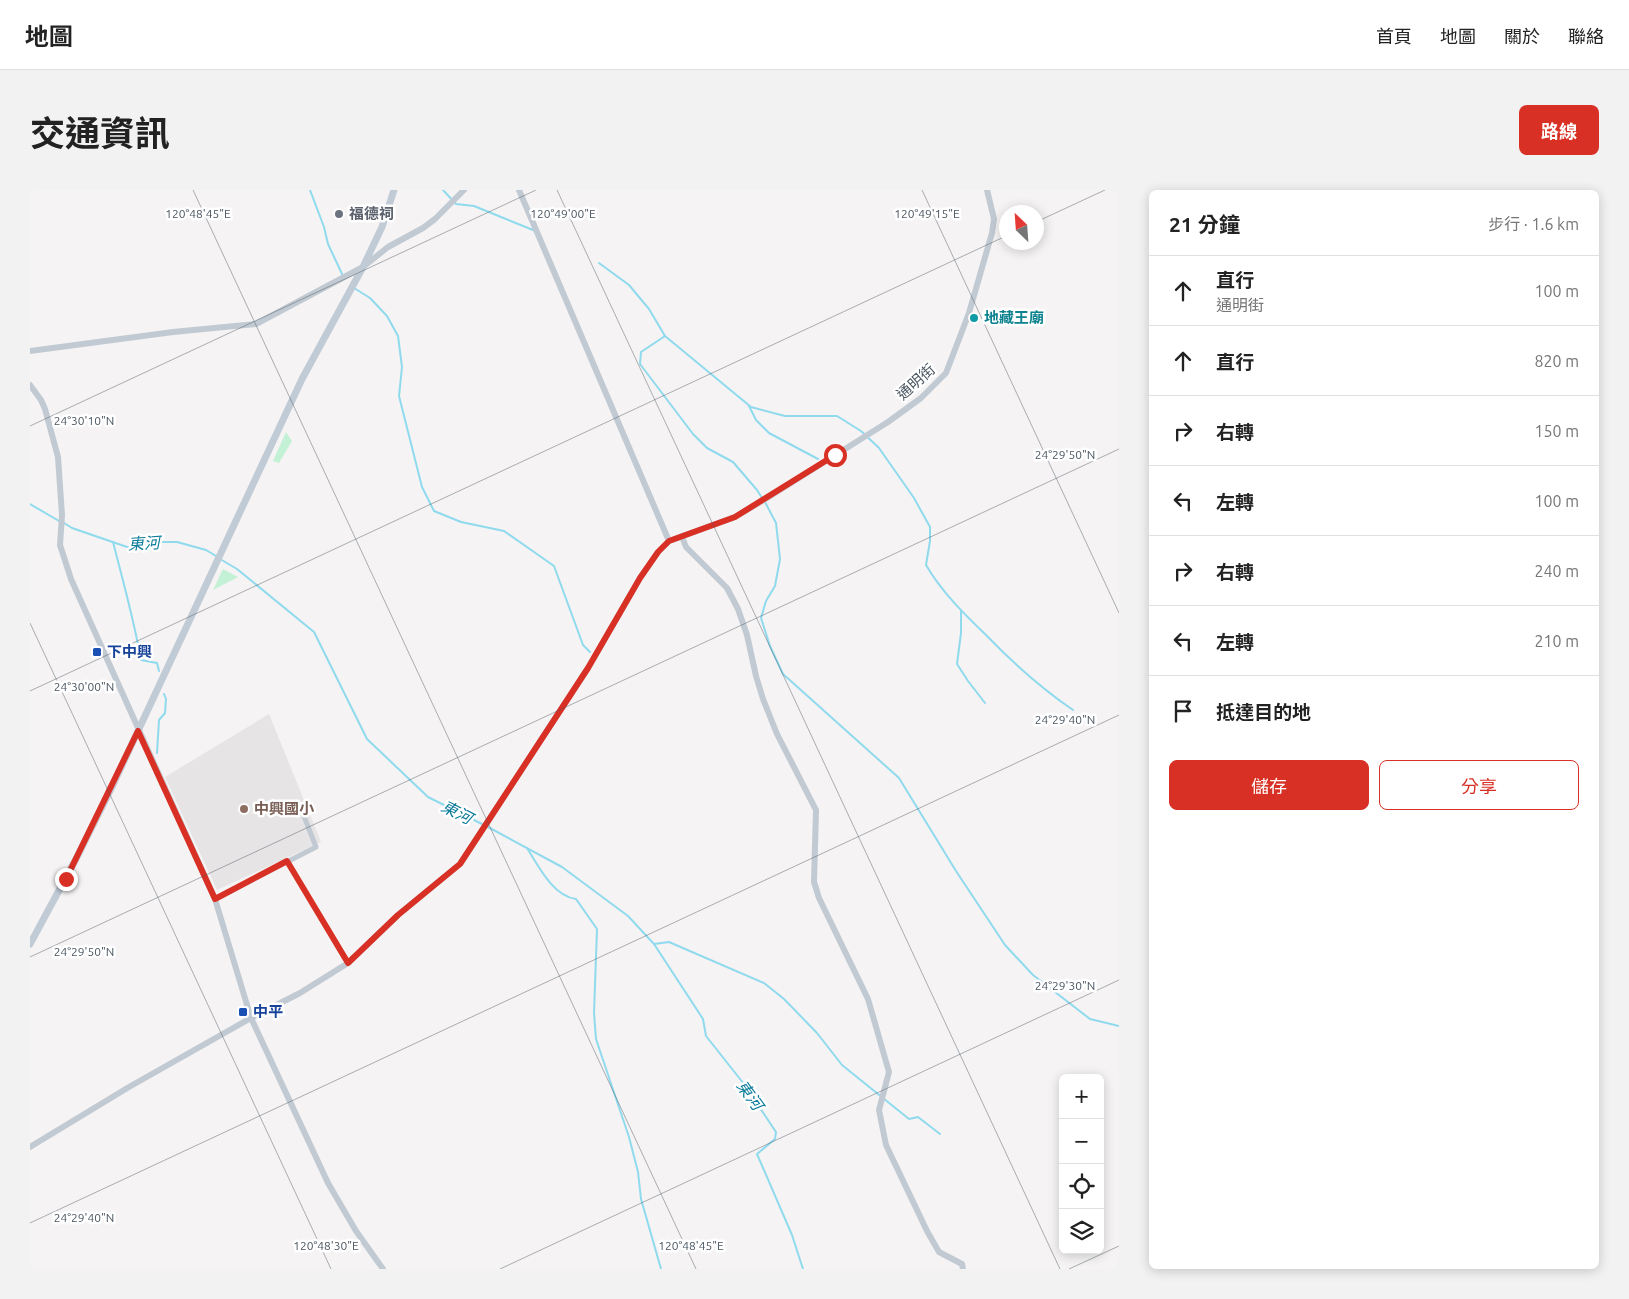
<!DOCTYPE html>
<html lang="zh-TW">
<meta charset="utf-8">
<style>
body{margin:0;font-family:Ubuntu,"Noto Sans TC",sans-serif;background:#f2f2f2;color:#222}
.controls{position:absolute;right:15px;bottom:15px;display:grid;overflow:hidden;border-radius:8px;box-shadow:0 2px 12px #0003}
.controls button{width:45px;height:45px;display:grid;place-items:center;padding:0;border:0;border-bottom:1px solid #e0e0e0;background:#fff;color:#222;font:25px sans-serif}
.compass{position:absolute;left:969px;top:15px;width:45px;height:45px;border-radius:50%;background:#fff;box-shadow:0 2px 12px #0003;rotate:335deg}
.stop{position:absolute;width:15px;height:15px;margin:-11px;border:4px solid #d93025;border-radius:50%;background:#fff}
.stop.end{background:#d93025;border-color:#fff;box-shadow:0 1px 5px #0008}
.list{margin:0;padding:0;list-style:none}
h2{display:flex;justify-content:space-between;align-items:center;height:65px;margin:0;padding:0 20px;font-size:21px}
h2 small{font-size:16px;font-weight:400;color:#767676}
.list li{display:grid;grid-template-columns:32px 1fr auto;gap:15px;align-items:center;box-sizing:border-box;height:70px;padding:0 20px;border-top:1px solid #e0e0e0}
.list b{display:block;font-size:19px;white-space:nowrap}
.list p{margin:0;font-size:16px;white-space:nowrap;color:#767676}
.list em{font-size:16px;font-style:normal;color:#767676}
.actions{display:flex;gap:10px;padding:15px 20px}
.actions a{flex:1;padding:11px 0;border:1px solid #d93025;border-radius:8px;text-align:center;font-size:18px;color:#d93025}
.actions .main{background:#d93025;color:#fff}
.icon{flex:none;width:28px;height:28px;fill:none;stroke:currentColor;stroke-width:2;stroke-linecap:round;stroke-linejoin:round}
.map{position:relative;flex:none;width:1089px;height:1079px;overflow:hidden;border-radius:8px}
header{display:flex;align-items:center;gap:30px;box-sizing:border-box;height:70px;padding:0 25px;background:#fff;border-bottom:1px solid #e0e0e0}
header strong{font-size:24px}
nav{display:flex;gap:28px;margin-inline-start:auto;font-size:18px}
.intro{display:flex;align-items:center;justify-content:space-between;box-sizing:border-box;height:120px;padding:0 30px}
h1{margin:0;font-size:35px}
.button{padding:12px 22px;border-radius:8px;background:#d93025;color:#fff;font-size:18px;font-weight:700}
main{display:flex;gap:30px;padding:0 30px}
aside{flex:1;background:#fff;border-radius:8px;box-shadow:0 2px 12px #0003}
.map>svg:first-child{display:block}
.education{fill:#e6e4e5}
.green{fill:#c3f1d5}
.lines{fill:none;stroke-linecap:round;stroke-linejoin:round}
.stream{stroke:#90daee;stroke-width:2}
.minor{stroke:#c1cad2;stroke-width:5}
.tertiary{stroke:#c1cad2;stroke-width:6}
.secondary{stroke:#c1cbd6;stroke-width:7}
.route{stroke:#d93025;stroke-width:6}
.ticks{fill:none;stroke:#4a5661;stroke-width:1;stroke-opacity:0.45}
.worship-dot{fill:#6b7280;stroke:#fff;stroke-width:2}
.culture-dot{fill:#0f9aa8;stroke:#fff;stroke-width:2}
.transit-dot{fill:#1a4fb4;stroke:#fff;stroke-width:2}
.education-dot{fill:#8d6e63;stroke:#fff;stroke-width:2}
.labels{text-anchor:middle;stroke-width:5;stroke-linejoin:round;paint-order:stroke}
.worship-label{font-size:15px;font-weight:bold;fill:#5b616d;stroke:#fff;text-anchor:start}
.culture-label{font-size:15px;font-weight:bold;fill:#0d838f;stroke:#fff;text-anchor:start}
.street-label{font-size:15px;fill:#4a5661;stroke:#fff}
.transit-label{font-size:15px;font-weight:bold;fill:#164399;stroke:#fff;text-anchor:start}
.education-label{font-size:15px;font-weight:bold;fill:#785e54;stroke:#fff;text-anchor:start}
.water-label{font-size:16px;font-style:italic;fill:#0c7c9b;stroke:#fff}
.ticks-label{font-size:12px;text-anchor:middle;fill:#4a5661;stroke:#fff;stroke-width:5;stroke-linejoin:round;paint-order:stroke}
</style>
<header>
<strong>地圖</strong>
<nav><a>首頁</a><a>地圖</a><a>關於</a><a>聯絡</a></nav>
</header>
<div class="intro"><h1>交通資訊</h1><a class="button">路線</a></div>
<main>
<div class="map">
<svg width="1089" height="1079" viewBox="0 0 1089 1079">
<rect width="100%" height="100%" fill="#f5f3f3"/>
<polygon class="education" points="239,524 291,652 187,700 135,587"/>
<g class="green">
<polygon points="256,242 262,251 249,273 243,271"/>
<polygon points="193,379 208,387 183,400"/>
</g>
<g class="lines">
<g class="stream">
<polyline points="280,0 294,37 298,54 313,86"/>
<polyline points="413,0 426,14 444,16 503,40"/>
<path d="M 569,73 L 599,95 L 619,119 L 635,146 L 721,217 L 755,226 L 807,226 L 831,241 L 849,258 L 884,308 L 900,337 L 900,351 L 896,375 C 911,401 934,424 956,445 C 983,473 1011,498 1043,520"/>
<polyline points="324,98 340,108 357,126 368,146 372,177 369,206 392,297 404,321 431,332 474,341 524,376 553,455 560,462"/>
<polyline points="635,146 611,162 610,174 663,244 677,258 703,272 727,300 732,308"/>
<polyline points="719,216 726,230 739,243 788,269"/>
<polyline points="735,312 746,333 750,369 745,396 736,411 731,428 740,456 753,484 869,588 926,681 975,755 1003,785 1060,829 1089,836"/>
<polyline points="0,314 29,331"/>
<polyline points="34,333 42,338 100,358 129,352 147,352 176,360 186,366"/>
<path d="M 83,352 C 93,391 104,430 111,470 L 127,473 L 129,481"/>
<polyline points="190,369 207,379 284,442 337,549 398,607 454,635"/>
<polyline points="931,420 931,443 927,474 938,491 955,513"/>
<polyline points="127,563 129,530 135,523 136,509 134,504"/>
<polyline points="458,637 532,677 598,726 624,754 673,829 676,846 714,894 746,942 745,949 727,964 762,1045 773,1079"/>
<path d="M 497,658 C 509,677 523,706 546,709 L 567,739 L 564,823 L 566,849 L 599,947 L 608,982 L 611,1009 L 631,1079"/>
<polyline points="624,754 639,752 734,793 754,809 787,843 812,875 879,929 888,927 910,944"/>
</g>
<g class="minor">
<polyline points="257,671 318,773"/>
<polyline points="185,709 286,657 270,616"/>
</g>
<g class="tertiary">
<polyline points="489,0 639,351"/>
<polyline points="0,161 143,142 226,134 333,77 358,57 393,38 405,29 434,0"/>
<polyline points="0,195 11,210 15,219 28,267 32,325 30,355 41,389 185,709 221,828 298,993 326,1041 353,1079"/>
<polyline points="652,347 656,357 697,398 708,419 717,445 726,486 733,509 747,544 786,620 784,692 789,708 838,809 859,882 849,920 856,955 897,1041 909,1062 932,1074 933,1079"/>
<polyline points="0,957 99,897 221,828 270,803 318,773 368,725 430,674 558,478 610,388 628,362 639,351 705,327 737,308 858,232 891,208 916,183 939,123 962,43 964,29 957,0"/>
</g>
<polyline class="secondary" points="0,754 47,667 80,601 272,189 333,77 352,37 364,0"/>
</g>
<g class="lines">
<polyline class="route" points="36,689 108,541 185,709 257,671 318,773 368,725 430,674 558,478 610,388 628,362 639,351 705,327 805,265"/>
</g>
<path class="ticks" d="M 163,0 L 666,1079M 527,0 L 1030,1079M 892,0 L 1089,423M 1006,32 L 1075,0M 0,236 L 506,0M 0,433 L 301,1079M 0,501 L 976,46M 0,767 L 1089,259M 0,1033 L 1089,525M 470,1079 L 1089,790M 1039,1079 L 1089,1056"/>
<circle class="worship-dot" cx="309" cy="24" r="5"/>
<circle class="culture-dot" cx="944" cy="128" r="5"/>
<g class="transit-dot">
<rect x="62" y="457" width="10" height="10" rx="2.5"/>
<rect x="208" y="817" width="10" height="10" rx="2.5"/>
</g>
<circle class="education-dot" cx="214" cy="619" r="5"/>
<g class="labels">
<g class="worship-label">
<text x="319" y="29">福德祠</text>
</g>
<g class="culture-label">
<text x="954" y="133">地藏王廟</text>
</g>
<g class="street-label">
<text transform="translate(886 192) rotate(-42)" y="5">通明街</text>
</g>
<g class="transit-label">
<text x="77" y="467">下中興</text>
<text x="223" y="827">中平</text>
</g>
<g class="education-label">
<text x="224" y="624">中興國小</text>
</g>
<g class="water-label">
<text transform="translate(114 353) rotate(-3)" y="6">東河</text>
<text transform="translate(427 622) rotate(27)" y="6">東河</text>
<text transform="translate(720 905) rotate(54)" y="6">東河</text>
</g>
</g>
<g class="ticks-label">
<text x="168" y="28">120°48'45"E</text>
<text x="533" y="28">120°49'00"E</text>
<text x="897" y="28">120°49'15"E</text>
<text x="54" y="235">24°30'10"N</text>
<text x="1035" y="269">24°29'50"N</text>
<text x="54" y="501">24°30'00"N</text>
<text x="1035" y="534">24°29'40"N</text>
<text x="54" y="766">24°29'50"N</text>
<text x="1035" y="800">24°29'30"N</text>
<text x="54" y="1032">24°29'40"N</text>
<text x="661" y="1060">120°48'45"E</text>
<text x="296" y="1060">120°48'30"E</text>
</g>
</svg>
<div class="controls">
<button>+</button>
<button>−</button>
<button><svg class="icon" aria-label="locate" viewBox="0 0 24 24"><circle cx="12" cy="12" r="6"/><path d="M12 2v4M12 18v4M2 12h4M18 12h4"/></svg></button>
<button><svg class="icon" aria-label="layers" viewBox="0 0 24 24"><path d="M12 4l9 5-9 5-9-5zM3 14l9 5 9-5"/></svg></button>
</div>
<svg class="compass" viewBox="-18 -18 36 36"><path d="M0-13l5 13h-10z" fill="#e53935"/><path d="M0 13l5-13h-10z" fill="#767676"/></svg>
<div class="stop" style="left:805px;top:265px"></div>
<div class="stop end" style="left:36px;top:689px"></div>
</div>
<aside>
<h2>21 分鐘<small>步行 · 1.6 km</small></h2>
<ul class="list">
<li><svg class="icon" aria-label="ahead" viewBox="0 0 24 24"><path d="M12 20V5M6 11l6-6 6 6"/></svg><div><b>直行</b><p>通明街</p></div><em>100 m</em></li>
<li><svg class="icon" aria-label="ahead" viewBox="0 0 24 24"><path d="M12 20V5M6 11l6-6 6 6"/></svg><div><b>直行</b></div><em>820 m</em></li>
<li><svg class="icon" aria-label="right" viewBox="0 0 24 24"><path d="M7 20v-9h11M14 6l5 5-5 5"/></svg><div><b>右轉</b></div><em>150 m</em></li>
<li><svg class="icon" aria-label="left" viewBox="0 0 24 24"><path d="M17 20v-9H6M10 6l-5 5 5 5"/></svg><div><b>左轉</b></div><em>100 m</em></li>
<li><svg class="icon" aria-label="right" viewBox="0 0 24 24"><path d="M7 20v-9h11M14 6l5 5-5 5"/></svg><div><b>右轉</b></div><em>240 m</em></li>
<li><svg class="icon" aria-label="left" viewBox="0 0 24 24"><path d="M17 20v-9H6M10 6l-5 5 5 5"/></svg><div><b>左轉</b></div><em>210 m</em></li>
<li><svg class="icon" aria-label="arrive" viewBox="0 0 24 24"><path d="M6 21V4h12l-3 4 3 4H6"/></svg><div><b>抵達目的地</b></div></li>
</ul>
<div class="actions"><a class="main">儲存</a><a>分享</a></div>
</aside>
</main>
